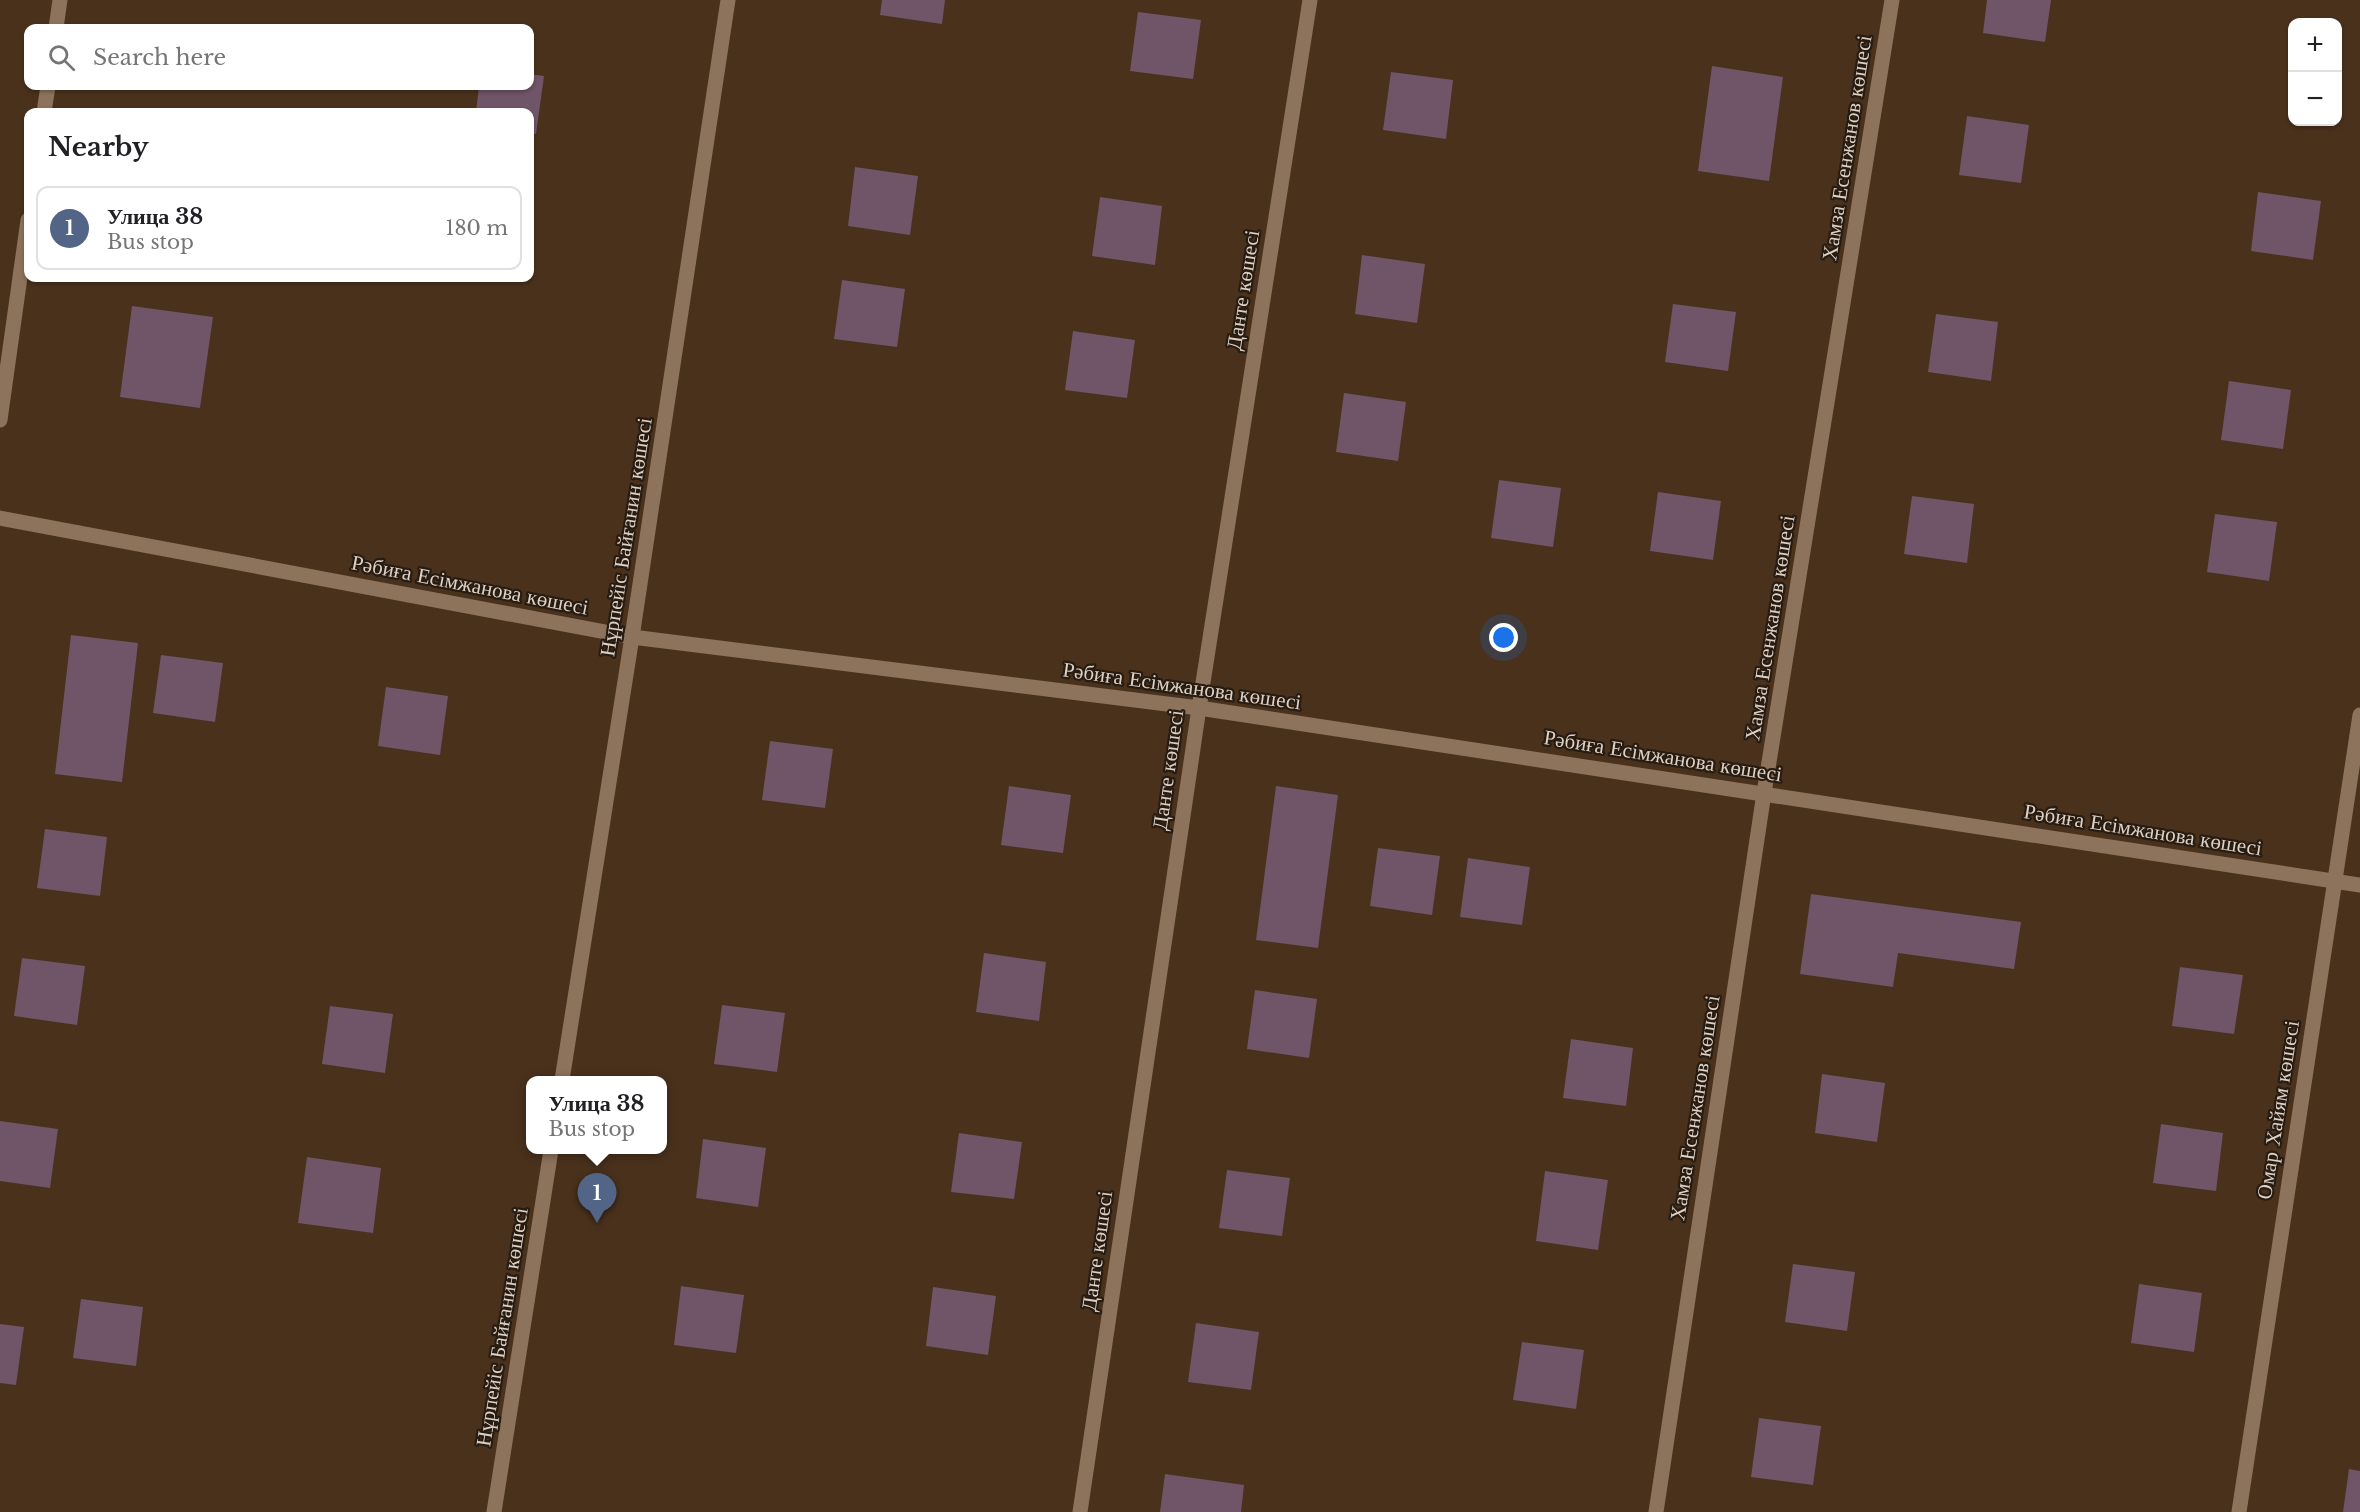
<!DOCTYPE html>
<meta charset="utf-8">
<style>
body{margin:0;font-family:"Libre Baskerville",serif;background:#f6f6f6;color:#202124}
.controls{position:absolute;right:18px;top:18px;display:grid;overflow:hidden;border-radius:12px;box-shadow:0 2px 4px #0004}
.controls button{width:54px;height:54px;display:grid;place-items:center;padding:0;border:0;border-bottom:2px solid #e0e0e0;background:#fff;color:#202124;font:30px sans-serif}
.you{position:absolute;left:1504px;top:638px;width:21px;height:21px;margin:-15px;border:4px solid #fff;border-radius:50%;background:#1a73e8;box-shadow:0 0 0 9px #1a73e833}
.badge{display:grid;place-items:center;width:39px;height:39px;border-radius:50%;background:#536586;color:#fff;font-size:20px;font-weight:700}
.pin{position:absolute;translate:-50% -50px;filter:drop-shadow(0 2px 3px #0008)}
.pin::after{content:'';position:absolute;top:32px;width:21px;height:18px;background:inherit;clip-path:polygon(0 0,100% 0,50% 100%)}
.popup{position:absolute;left:526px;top:1076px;width:141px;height:78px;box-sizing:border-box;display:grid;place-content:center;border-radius:12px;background:#fff;filter:drop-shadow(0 2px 4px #0005);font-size:20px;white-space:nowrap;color:#757577}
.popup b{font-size:22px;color:#202124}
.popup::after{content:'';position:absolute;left:50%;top:100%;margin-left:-12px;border:12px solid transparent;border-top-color:#fff}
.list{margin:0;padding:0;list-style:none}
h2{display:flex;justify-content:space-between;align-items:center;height:78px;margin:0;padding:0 24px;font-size:26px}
h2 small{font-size:20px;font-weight:400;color:#757577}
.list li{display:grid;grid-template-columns:39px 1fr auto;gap:18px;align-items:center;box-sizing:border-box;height:84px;margin:0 12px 12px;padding:0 12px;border:2px solid #e0e0e0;border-radius:12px}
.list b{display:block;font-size:22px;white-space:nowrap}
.list p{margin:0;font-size:20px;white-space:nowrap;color:#757577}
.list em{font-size:20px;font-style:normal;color:#757577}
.icon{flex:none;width:33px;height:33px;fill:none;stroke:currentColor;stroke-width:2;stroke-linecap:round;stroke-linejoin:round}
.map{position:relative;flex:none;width:2360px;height:1512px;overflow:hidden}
.search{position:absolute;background:#fff;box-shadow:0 2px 4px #0004;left:24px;top:24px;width:510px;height:66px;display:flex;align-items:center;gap:15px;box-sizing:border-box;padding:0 21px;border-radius:12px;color:#757577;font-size:22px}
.panel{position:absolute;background:#fff;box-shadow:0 2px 4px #0004;left:24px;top:108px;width:510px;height:174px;border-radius:12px}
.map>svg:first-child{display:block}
.building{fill:#705468}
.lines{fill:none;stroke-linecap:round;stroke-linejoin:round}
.street{stroke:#8d735b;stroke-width:15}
.secondary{stroke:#8d735b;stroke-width:15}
.labels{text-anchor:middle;stroke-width:4.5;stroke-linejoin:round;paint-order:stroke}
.street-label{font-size:21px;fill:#dfd0c4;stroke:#271c12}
</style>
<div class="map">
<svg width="2360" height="1512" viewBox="0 0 2360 1512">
<rect width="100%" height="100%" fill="#49311c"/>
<g class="building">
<polygon points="882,0 945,0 942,24 880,15"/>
<polygon points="1987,0 2051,0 2045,42 1983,33"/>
<polygon points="1138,12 1201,20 1193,79 1130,71"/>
<polygon points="1712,66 1783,77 1769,181 1698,171"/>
<polygon points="1391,72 1453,80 1446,139 1383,130"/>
<polygon points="530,74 544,76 536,134 530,133 530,112 476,112 479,86 530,86"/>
<polygon points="1967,116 2029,125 2021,183 1959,175"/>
<polygon points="855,167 918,176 910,235 848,226"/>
<polygon points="2258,192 2321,201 2313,260 2251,251"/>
<polygon points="1100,197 1162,206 1155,265 1092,256"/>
<polygon points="1362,255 1425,264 1417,323 1355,314"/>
<polygon points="842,280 905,289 897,347 834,339"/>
<polygon points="1673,304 1736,312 1728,371 1665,362"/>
<polygon points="132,306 213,317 200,408 120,397"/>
<polygon points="1936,314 1998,322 1991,381 1928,372"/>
<polygon points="1073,331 1135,340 1127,398 1065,390"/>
<polygon points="2229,381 2291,390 2283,449 2221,440"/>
<polygon points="1344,393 1406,402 1398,461 1336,452"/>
<polygon points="1499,480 1561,488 1553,547 1491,538"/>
<polygon points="1658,492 1721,501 1713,560 1650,551"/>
<polygon points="1912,496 1974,504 1967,563 1904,554"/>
<polygon points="2215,514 2277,522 2269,581 2207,572"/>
<polygon points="71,635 138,643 122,782 55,774"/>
<polygon points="161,655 223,663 215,722 153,713"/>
<polygon points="386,687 448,696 440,755 378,746"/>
<polygon points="770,741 833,749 825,808 762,800"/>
<polygon points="1009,786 1071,795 1063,853 1001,845"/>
<polygon points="1276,786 1338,795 1318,948 1256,940"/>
<polygon points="45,829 107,837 100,896 37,888"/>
<polygon points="1378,848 1440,856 1432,915 1370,906"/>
<polygon points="1468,858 1530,867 1522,925 1460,917"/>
<polygon points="1811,894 2021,922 2014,969 1898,953 1893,987 1800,974"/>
<polygon points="984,953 1046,962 1039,1021 976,1012"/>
<polygon points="22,958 85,966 77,1025 14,1016"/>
<polygon points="2180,967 2243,975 2234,1034 2172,1026"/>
<polygon points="1255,990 1317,999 1309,1058 1247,1049"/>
<polygon points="722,1005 785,1013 777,1072 714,1064"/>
<polygon points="330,1006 393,1014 385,1073 322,1064"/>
<polygon points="1571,1039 1633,1048 1626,1106 1563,1098"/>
<polygon points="1822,1074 1885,1083 1877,1142 1815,1133"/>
<polygon points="0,1121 58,1129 50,1188 0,1181"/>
<polygon points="2161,1124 2223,1133 2216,1191 2153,1183"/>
<polygon points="959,1133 1022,1142 1014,1199 951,1192"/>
<polygon points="703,1139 766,1148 758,1207 696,1198"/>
<polygon points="307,1157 381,1168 373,1233 298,1223"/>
<polygon points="1227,1170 1290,1178 1282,1236 1219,1228"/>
<polygon points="1545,1171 1608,1180 1598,1250 1536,1241"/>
<polygon points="1793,1264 1855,1272 1847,1331 1785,1322"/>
<polygon points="2139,1284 2202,1293 2194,1352 2131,1343"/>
<polygon points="681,1286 744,1295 736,1353 674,1345"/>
<polygon points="933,1287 996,1296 988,1355 926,1346"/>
<polygon points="81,1299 143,1307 136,1366 73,1358"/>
<polygon points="1196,1323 1259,1332 1251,1390 1188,1382"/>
<polygon points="0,1324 24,1327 16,1385 0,1383"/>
<polygon points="1522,1342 1584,1350 1576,1409 1513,1400"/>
<polygon points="1759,1418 1821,1426 1813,1485 1751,1477"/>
<polygon points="2349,1469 2360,1471 2360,1512 2343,1512"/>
<polygon points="1165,1474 1244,1485 1241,1512 1160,1512"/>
</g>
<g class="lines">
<g class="street">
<polyline points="56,28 60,0"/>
<polyline points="44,112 48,86"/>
<polyline points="0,420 28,220"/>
<polyline points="0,518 632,637 1199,708 2360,885"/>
<polyline points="1080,1512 1199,708 1310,0"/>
<polyline points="1656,1512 1764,793 1892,0"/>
<polyline points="2239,1512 2360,715"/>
</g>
<g class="secondary">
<polyline points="562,1080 632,637 728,0"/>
<polyline points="494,1512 551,1150"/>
</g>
</g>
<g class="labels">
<g class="street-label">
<text transform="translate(1847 148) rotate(-81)" y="7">Хамза Есенжанов көшесі</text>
<text transform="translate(1243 290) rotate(-81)" y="7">Данте көшесі</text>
<text transform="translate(626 537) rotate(-81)" y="7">Нұрпейіс Байғанин көшесі</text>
<text transform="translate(470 585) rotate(11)" y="7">Рәбиға Есімжанова көшесі</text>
<text transform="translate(1770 628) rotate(-81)" y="7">Хамза Есенжанов көшесі</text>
<text transform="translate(1182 686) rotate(8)" y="7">Рәбиға Есімжанова көшесі</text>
<text transform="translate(1663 756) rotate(9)" y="7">Рәбиға Есімжанова көшесі</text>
<text transform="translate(1168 770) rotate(-82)" y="7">Данте көшесі</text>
<text transform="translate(2143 830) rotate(9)" y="7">Рәбиға Есімжанова көшесі</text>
<text transform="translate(1695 1108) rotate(-81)" y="7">Хамза Есенжанов көшесі</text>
<text transform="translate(2278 1110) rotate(-81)" y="7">Омар Хайям көшесі</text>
<text transform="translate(1097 1251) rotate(-82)" y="7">Данте көшесі</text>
<text transform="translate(502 1327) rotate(-81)" y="7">Нұрпейіс Байғанин көшесі</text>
</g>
</g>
</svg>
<div class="controls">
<button>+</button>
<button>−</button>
</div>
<div class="you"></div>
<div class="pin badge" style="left:597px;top:1223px">1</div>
<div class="popup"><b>Улица 38</b>Bus stop</div>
<div class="search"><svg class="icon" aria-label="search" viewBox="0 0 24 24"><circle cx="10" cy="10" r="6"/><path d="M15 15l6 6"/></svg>Search here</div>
<section class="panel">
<h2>Nearby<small></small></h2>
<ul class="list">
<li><span class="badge">1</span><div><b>Улица 38</b><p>Bus stop</p></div><em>180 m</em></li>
</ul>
</section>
</div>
